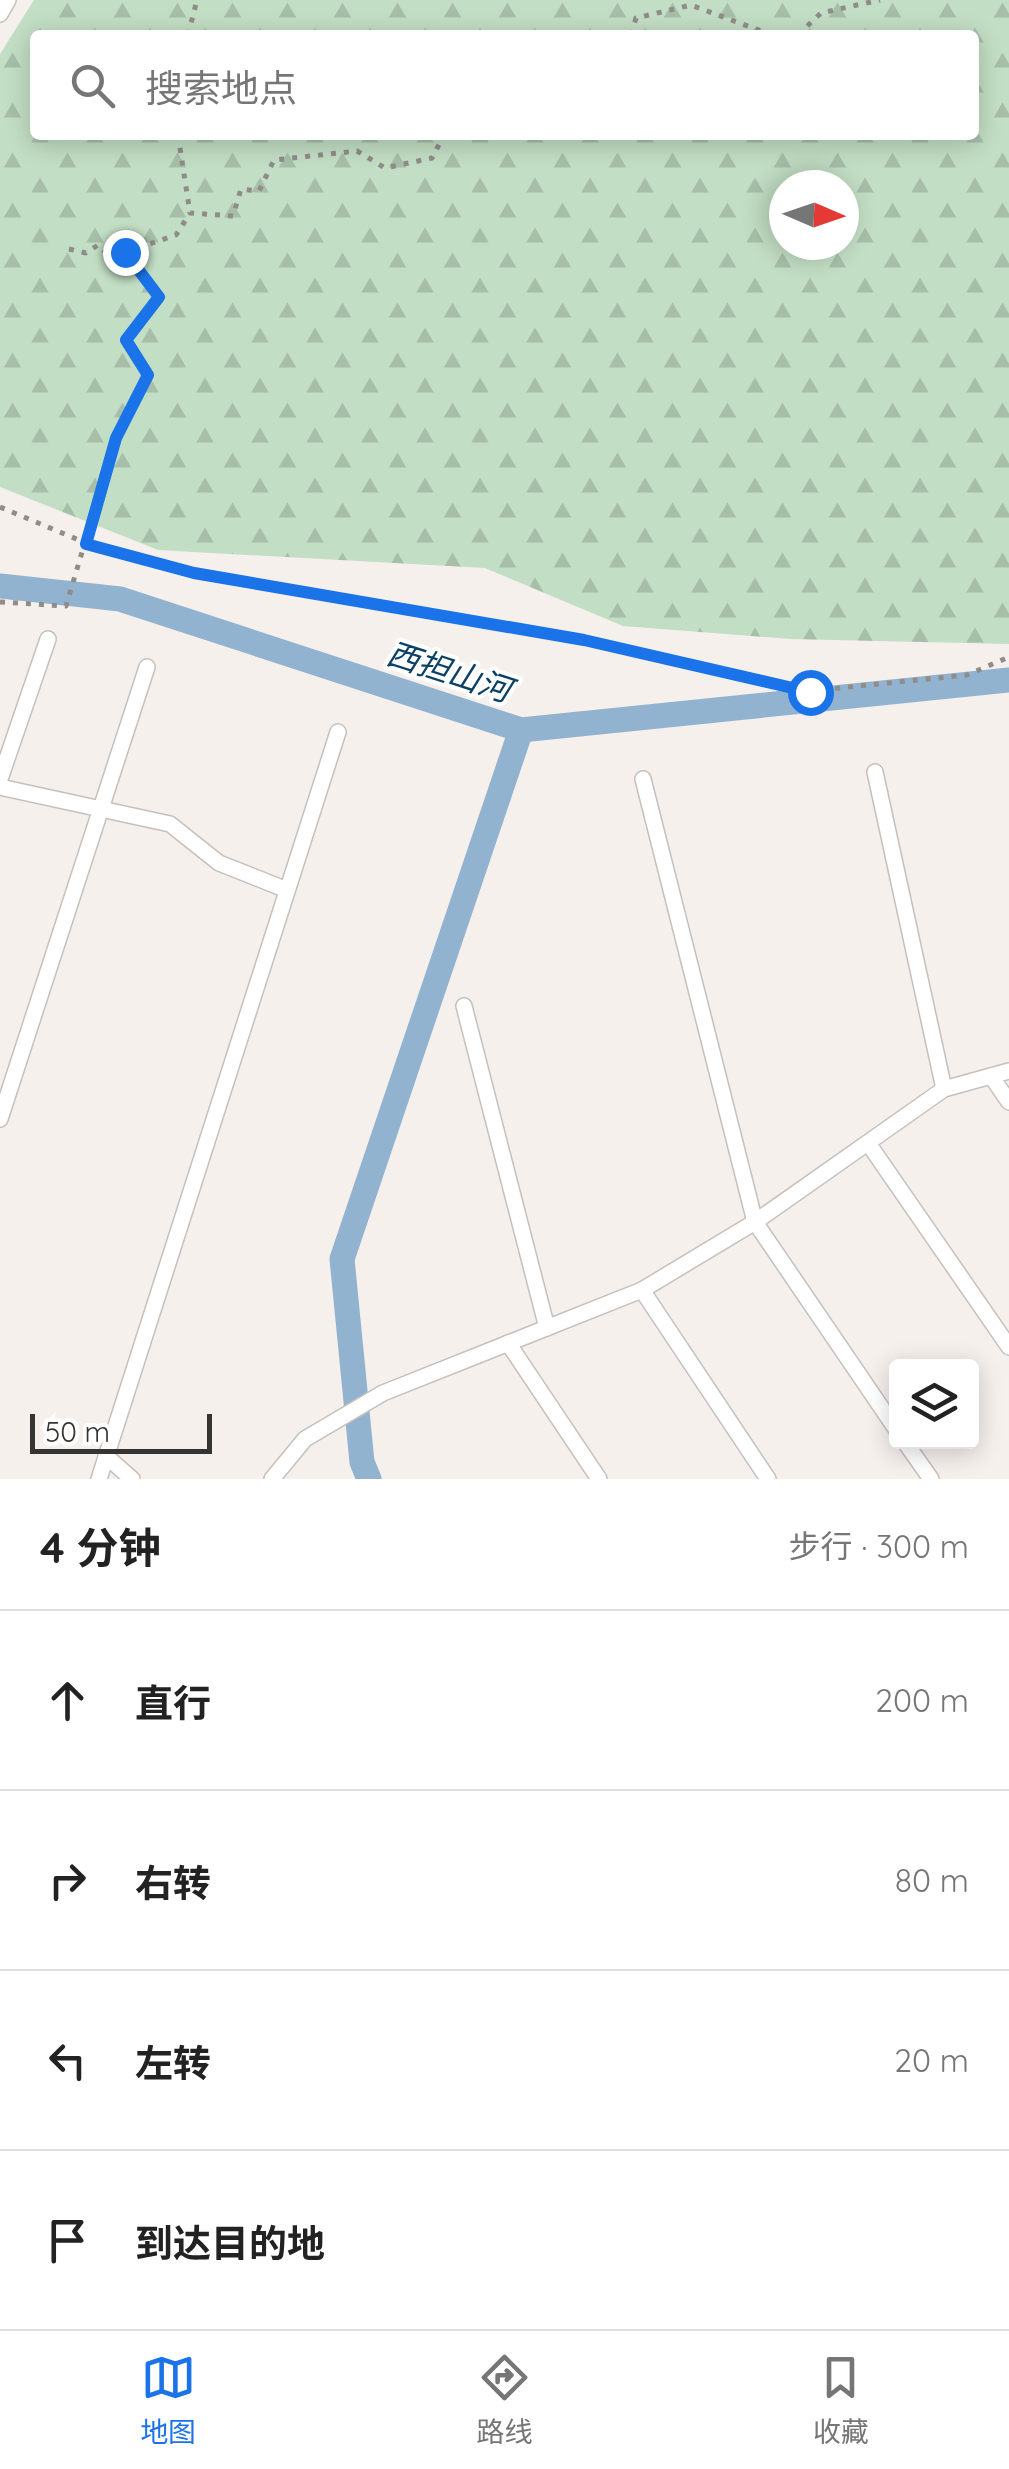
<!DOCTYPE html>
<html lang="zh">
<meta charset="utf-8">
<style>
body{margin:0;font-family:Quicksand,"Noto Sans SC",sans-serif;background:#f2f2f2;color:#222}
.controls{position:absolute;right:30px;bottom:30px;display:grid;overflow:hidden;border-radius:10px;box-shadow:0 5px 25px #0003}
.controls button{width:90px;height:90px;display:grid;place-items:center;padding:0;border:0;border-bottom:2px solid #e0e0e0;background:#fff;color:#222;font:50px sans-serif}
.compass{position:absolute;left:769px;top:170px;width:90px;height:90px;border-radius:50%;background:#fff;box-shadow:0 5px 25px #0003;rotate:92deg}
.scale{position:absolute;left:30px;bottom:25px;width:182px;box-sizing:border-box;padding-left:10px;border:5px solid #363432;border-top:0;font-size:28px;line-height:35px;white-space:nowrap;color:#363432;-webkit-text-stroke:8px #fff;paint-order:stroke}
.stop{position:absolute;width:30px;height:30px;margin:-22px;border:8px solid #1a73e8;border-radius:50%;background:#fff}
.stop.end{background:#1a73e8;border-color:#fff;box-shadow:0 2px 10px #0008}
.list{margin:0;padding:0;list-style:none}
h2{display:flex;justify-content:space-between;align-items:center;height:130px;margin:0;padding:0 40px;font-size:42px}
h2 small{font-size:32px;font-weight:400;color:#767676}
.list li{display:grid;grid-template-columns:65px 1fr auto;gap:30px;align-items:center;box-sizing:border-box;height:180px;padding:0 40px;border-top:2px solid #e0e0e0}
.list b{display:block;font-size:38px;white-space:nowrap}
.list em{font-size:32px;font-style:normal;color:#767676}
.icon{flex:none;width:55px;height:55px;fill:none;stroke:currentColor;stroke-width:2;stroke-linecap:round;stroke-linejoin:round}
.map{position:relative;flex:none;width:1009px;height:1479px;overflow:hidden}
.search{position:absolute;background:#fff;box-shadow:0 5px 25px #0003;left:30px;right:30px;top:30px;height:110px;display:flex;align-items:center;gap:25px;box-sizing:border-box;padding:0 35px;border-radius:10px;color:#767676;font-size:38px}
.sheet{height:850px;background:#fff}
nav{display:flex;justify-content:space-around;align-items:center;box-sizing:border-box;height:140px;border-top:2px solid #e0e0e0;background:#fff;font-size:28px;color:#767676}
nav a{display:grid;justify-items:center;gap:5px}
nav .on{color:#1a73e8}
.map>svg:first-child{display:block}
.forest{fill:url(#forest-firs);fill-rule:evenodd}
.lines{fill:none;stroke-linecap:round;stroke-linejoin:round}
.canal{stroke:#92b3cf;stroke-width:25}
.lane-casing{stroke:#c6c0bd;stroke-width:18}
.path{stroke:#908c89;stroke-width:5;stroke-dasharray:5 8;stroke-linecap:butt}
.lane{stroke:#fff;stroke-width:15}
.route{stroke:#1a73e8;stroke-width:12}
.labels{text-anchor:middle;stroke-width:8;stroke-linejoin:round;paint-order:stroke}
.water-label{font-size:32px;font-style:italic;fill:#0a4166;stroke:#fff}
</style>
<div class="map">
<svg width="1009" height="1479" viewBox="0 0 1009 1479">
<defs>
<pattern id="forest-firs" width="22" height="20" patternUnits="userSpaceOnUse" patternTransform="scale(2.5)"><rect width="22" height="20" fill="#c2dec4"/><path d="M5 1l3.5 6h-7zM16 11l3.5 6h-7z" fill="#a7bfa9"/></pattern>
</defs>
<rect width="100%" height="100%" fill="#f6f0ed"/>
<path class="forest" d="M 34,0 L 1009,0 L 1009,644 L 790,639 L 623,626 L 485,568 L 158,550 L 0,487 L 0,54 ZM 35,35 L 974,35 L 974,135 L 35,135 ZM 784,185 L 844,185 L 844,245 L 784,245 Z"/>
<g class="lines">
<g class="canal">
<polyline points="0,586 120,599 521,730 1009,680"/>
<polyline points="369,1479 362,1462 342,1259 521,730"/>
</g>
<defs>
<g id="lane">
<polyline points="0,14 8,0"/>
<polyline points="875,772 944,1089"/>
<polyline points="0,779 48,639"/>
<polyline points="643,779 755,1222 896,1429"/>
<polyline points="0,787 170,824 219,863 287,890"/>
<polyline points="464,1006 547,1328"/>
<polyline points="991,1076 1009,1102"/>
<polyline points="0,1119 147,667"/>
<polyline points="868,1143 1009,1347"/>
<polyline points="642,1290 768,1479"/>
<polyline points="508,1343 599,1479"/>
<polyline points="905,1442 931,1479"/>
<polyline points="106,1456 132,1479"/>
<polyline points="99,1479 338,732"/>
<polyline points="272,1479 305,1439 383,1393 642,1290 755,1222 944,1089 1009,1071"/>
</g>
</defs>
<use href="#lane" class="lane-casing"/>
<g class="path">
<polyline points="188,35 197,0"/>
<polyline points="631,35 636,18 691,5 772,35"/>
<polyline points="798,35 821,13 880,0"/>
<polyline points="178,135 190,213 233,216 241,189 259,191 274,160 357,151 385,168 432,158 444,135"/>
<polyline points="69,249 86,253 98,245 111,257 176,235 190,213"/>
<polyline points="0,507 86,543 194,573 584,639 810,691 967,675 1009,657"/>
<polyline points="0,602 66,606 116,438 147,375 126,340 159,297 125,252"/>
</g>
<use href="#lane" class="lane"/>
</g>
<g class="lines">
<polyline class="route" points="125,252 159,297 126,340 148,375 116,438 86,544 194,573 584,640 810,692"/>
</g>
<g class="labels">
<g class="water-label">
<text transform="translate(449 672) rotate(18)" y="11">西担山河</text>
</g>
</g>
</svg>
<div class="controls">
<button><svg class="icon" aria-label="layers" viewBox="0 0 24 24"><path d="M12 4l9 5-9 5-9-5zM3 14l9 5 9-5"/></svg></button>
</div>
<svg class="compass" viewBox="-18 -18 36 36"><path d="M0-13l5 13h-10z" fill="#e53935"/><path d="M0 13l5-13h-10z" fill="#767676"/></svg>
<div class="scale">50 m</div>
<div class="stop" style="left:810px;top:692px"></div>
<div class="stop end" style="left:125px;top:252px"></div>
<div class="search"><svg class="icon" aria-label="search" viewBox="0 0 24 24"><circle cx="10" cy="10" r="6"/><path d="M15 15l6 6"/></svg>搜索地点</div>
</div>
<section class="sheet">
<h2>4 分钟<small>步行 · 300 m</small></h2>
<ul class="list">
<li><svg class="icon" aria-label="ahead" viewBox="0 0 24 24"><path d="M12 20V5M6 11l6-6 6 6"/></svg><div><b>直行</b></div><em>200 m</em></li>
<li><svg class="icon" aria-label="right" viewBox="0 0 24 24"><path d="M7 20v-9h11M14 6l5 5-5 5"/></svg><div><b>右转</b></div><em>80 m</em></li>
<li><svg class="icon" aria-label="left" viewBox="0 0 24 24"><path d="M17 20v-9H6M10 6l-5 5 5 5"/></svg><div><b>左转</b></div><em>20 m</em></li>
<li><svg class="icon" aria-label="arrive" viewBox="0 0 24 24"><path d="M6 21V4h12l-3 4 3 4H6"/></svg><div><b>到达目的地</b></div></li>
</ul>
</section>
<nav>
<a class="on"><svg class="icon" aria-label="map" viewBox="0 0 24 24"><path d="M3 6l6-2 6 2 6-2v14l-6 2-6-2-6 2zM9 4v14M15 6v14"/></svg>地图</a>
<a><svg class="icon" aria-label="directions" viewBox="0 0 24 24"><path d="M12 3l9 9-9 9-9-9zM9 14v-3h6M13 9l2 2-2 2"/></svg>路线</a>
<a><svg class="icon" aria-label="saved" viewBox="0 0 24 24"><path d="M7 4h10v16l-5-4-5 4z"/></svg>收藏</a>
</nav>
